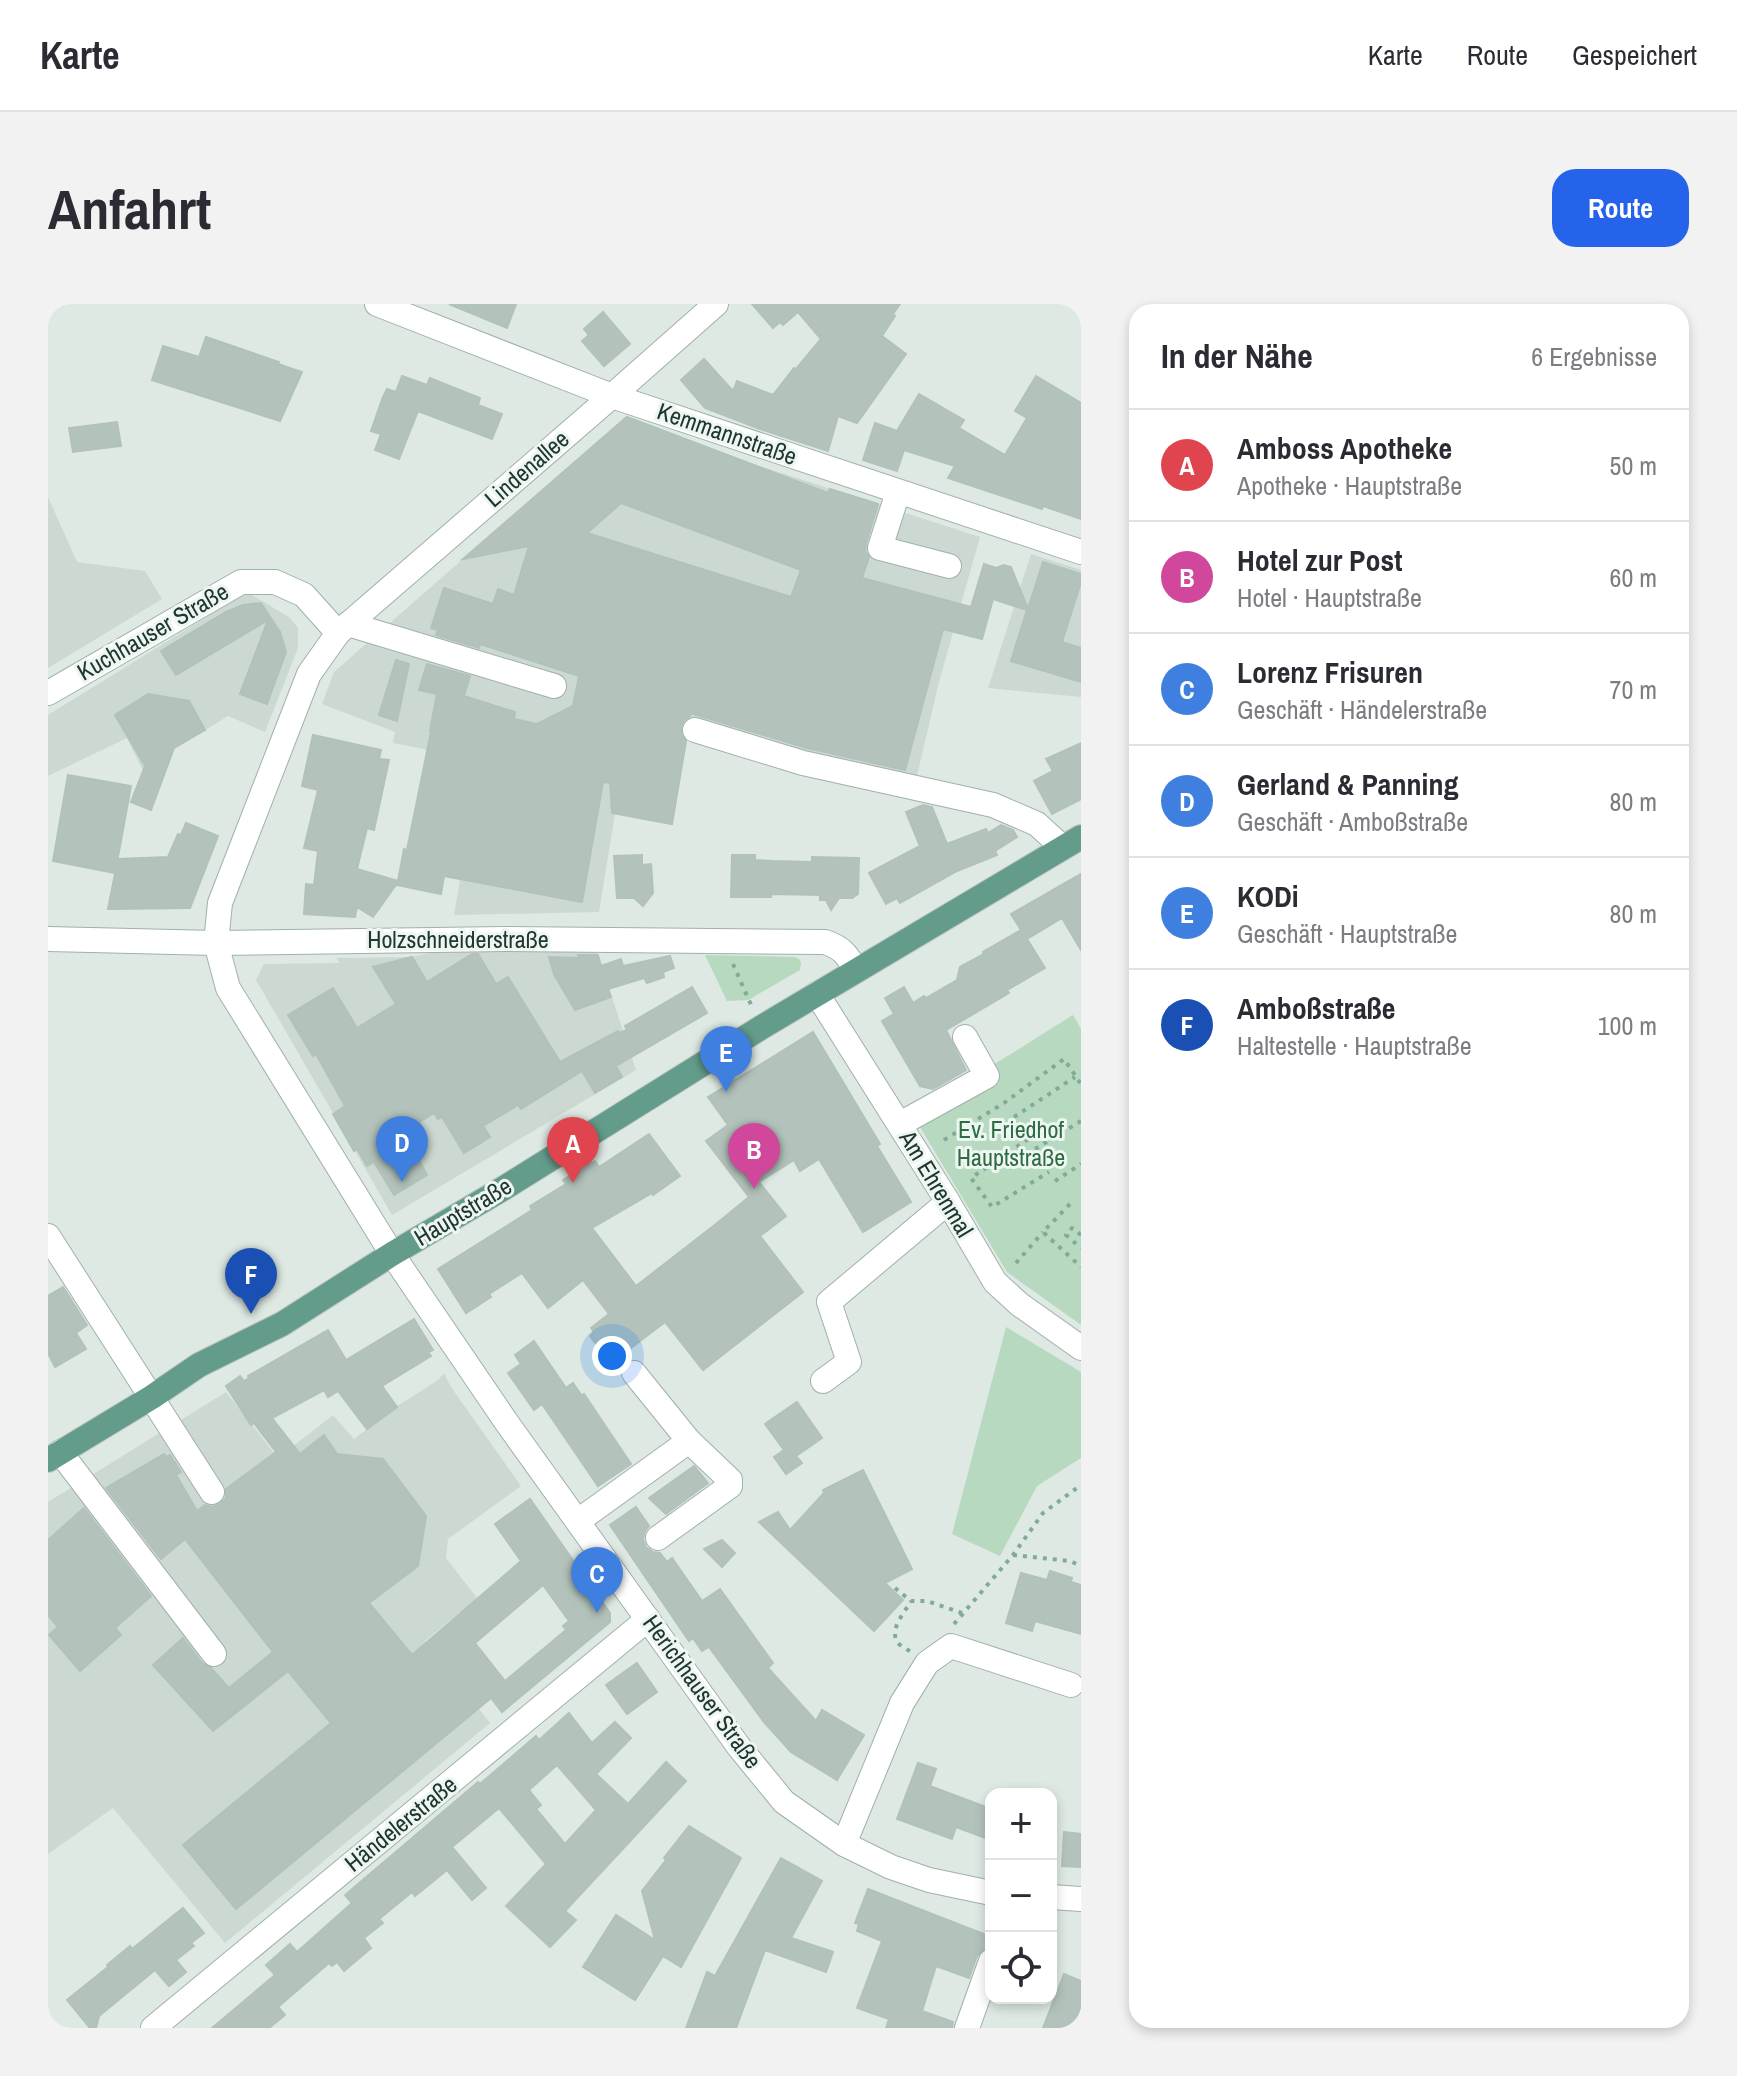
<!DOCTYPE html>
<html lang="de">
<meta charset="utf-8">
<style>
body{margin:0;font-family:"Archivo Narrow",sans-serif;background:#f2f2f3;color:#2b2b33}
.controls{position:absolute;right:24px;bottom:24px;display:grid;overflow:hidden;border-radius:16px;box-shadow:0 4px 12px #0003}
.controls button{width:72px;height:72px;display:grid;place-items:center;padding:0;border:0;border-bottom:2px solid #e1e1e2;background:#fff;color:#2b2b33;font:40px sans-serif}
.you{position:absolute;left:564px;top:1052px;width:28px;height:28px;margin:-20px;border:6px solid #fff;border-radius:50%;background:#1a73e8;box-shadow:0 0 0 12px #1a73e833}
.badge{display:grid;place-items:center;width:52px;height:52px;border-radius:50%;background:#2563eb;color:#fff;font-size:26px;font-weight:700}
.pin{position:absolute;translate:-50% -66px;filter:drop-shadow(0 2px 4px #0008)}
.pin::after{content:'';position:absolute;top:42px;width:28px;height:24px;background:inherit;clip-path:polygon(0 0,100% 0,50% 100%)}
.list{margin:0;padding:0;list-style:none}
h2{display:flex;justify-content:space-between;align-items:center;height:104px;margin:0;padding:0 32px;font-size:34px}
h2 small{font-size:26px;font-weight:400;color:#7c7c81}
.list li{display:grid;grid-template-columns:52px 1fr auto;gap:24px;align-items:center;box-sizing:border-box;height:112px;padding:0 32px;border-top:2px solid #e1e1e2}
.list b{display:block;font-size:30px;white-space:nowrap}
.list p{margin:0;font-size:26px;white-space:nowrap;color:#7c7c81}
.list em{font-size:26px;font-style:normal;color:#7c7c81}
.icon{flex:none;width:44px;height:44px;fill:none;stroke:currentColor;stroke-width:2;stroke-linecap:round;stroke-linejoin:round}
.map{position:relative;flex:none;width:1033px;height:1724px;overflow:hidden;border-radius:24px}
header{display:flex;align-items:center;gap:48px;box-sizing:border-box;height:112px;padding:0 40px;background:#fff;border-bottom:2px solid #e1e1e2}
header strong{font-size:38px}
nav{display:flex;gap:44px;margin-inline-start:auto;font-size:28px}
.intro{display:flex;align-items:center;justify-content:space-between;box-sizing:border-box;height:192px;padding:0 48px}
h1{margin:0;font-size:56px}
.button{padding:20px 36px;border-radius:24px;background:#2563eb;color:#fff;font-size:28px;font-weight:700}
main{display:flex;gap:48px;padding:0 48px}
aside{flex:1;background:#fff;border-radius:24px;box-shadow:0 4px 12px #0003}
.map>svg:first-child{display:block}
.built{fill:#ccd8d2}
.green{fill:#b7d9bf}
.building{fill:#b3c3bc;stroke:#b1c2ba;stroke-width:2;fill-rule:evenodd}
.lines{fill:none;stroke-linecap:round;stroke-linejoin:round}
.minor-casing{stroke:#a1b0aa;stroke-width:26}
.major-casing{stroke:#bcc3c1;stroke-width:26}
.path{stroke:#80ab9b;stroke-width:4;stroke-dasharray:4 6;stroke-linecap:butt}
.minor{stroke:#fff;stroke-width:24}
.major{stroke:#649c8c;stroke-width:24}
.labels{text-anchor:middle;stroke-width:6;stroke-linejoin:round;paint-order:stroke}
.street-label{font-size:24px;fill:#203730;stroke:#eef6f1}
.park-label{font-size:24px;fill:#2d6b43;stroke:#eef6f1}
</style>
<header>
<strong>Karte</strong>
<nav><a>Karte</a><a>Route</a><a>Gespeichert</a></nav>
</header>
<div class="intro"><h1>Anfahrt</h1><a class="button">Route</a></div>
<main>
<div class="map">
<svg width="1033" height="1724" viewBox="0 0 1033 1724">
<rect width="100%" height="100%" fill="#dee9e3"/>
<g class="built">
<polygon points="578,112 699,158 932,233 891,378 868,476 945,506 640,431 624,521 567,510 551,608 406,611 433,456 345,439 347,428 274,400 286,368"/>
<polygon points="0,193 29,258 97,267 114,295 0,364"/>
<polygon points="983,250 1033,266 1033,393 940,384"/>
<polygon points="199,288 241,313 250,324 250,344 217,428 180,412 94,465 79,434 0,472 0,411"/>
<polygon points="412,643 549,648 588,766 344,911 208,676 216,660 291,659 289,654 363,653"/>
<polygon points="396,1069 403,1083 473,1182 400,1235 398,1254 429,1294 377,1337 442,1419 177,1639 65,1504 0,1550 0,1198 178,1088 230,1154 285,1111 306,1135 351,1101 390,1076"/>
</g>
<g class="green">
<polygon points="657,651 747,653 751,655 753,659 752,666 700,696 679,697"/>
<polygon points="1025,711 1033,725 1033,1021 959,968 869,818 945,761"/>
<polygon points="958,1023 1033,1068 1033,1154 989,1182 952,1252 904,1230"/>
</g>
<g class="building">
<polygon points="401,0 468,0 459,24"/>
<polygon points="704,0 852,0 845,10 847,12 834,32 858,50 809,119 790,112 780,147 712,125 657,104 633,76 656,55 685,87 689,77 725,91 746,64 748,65 773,35 750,8 735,21 732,18 725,24"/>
<polygon points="555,8 582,40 556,62 534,37 541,31 536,25"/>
<polygon points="158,33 231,58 230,60 254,68 232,117 104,76 115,42 151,53"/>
<polygon points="354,72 379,81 382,74 432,94 430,101 454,110 444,135 370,107 351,155 327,146 333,130 323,127 335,93 339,85 348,88"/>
<polygon points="988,72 1033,99 1033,215 995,202 994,205 900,174 907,162 856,146 849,167 815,156 827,119 849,127 871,90 916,116 911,124 957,151 979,114 967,107"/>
<path d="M 579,113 L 780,189 L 782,185 L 830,200 L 818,239 L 817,247 L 821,253 L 814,274 L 923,303 L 936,260 L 948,264 L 956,261 L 963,263 L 980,305 L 995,258 L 1033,270 L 1033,278 L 1014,338 L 1033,344 L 1033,378 L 963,357 L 979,306 L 945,295 L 934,335 L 895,325 L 857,466 L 759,444 L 642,409 L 642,412 L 636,416 L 633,422 L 633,430 L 638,437 L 624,520 L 564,509 L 562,479 L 555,478 L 534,598 L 396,572 L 393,590 L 349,581 L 350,578 L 325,613 L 309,603 L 307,613 L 256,610 L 258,580 L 266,581 L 270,547 L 256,544 L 270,486 L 254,482 L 265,431 L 333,446 L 331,455 L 341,456 L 326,526 L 319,524 L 309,565 L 350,577 L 356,545 L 359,546 L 383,428 L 382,427 L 389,390 L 371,386 L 379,360 L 422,372 L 416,392 L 467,408 L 466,415 L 489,420 L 525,402 L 531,372 L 432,340 L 431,344 L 388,331 L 390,326 L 383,324 L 396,284 L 445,300 L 450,285 L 466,291 L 481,242 L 415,255 ZM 573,199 L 753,266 L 743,293 L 539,229 Z"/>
<polygon points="69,118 73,142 25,148 21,124"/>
<polygon points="213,299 232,328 238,348 219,400 192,390 220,316 128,371 113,347 178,308 195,301"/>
<polygon points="348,356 361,360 349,417 331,411"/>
<polygon points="100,390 141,397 157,426 126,444 103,506 83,498 97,462 67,411"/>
<polygon points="1033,439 1033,495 1004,510 986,477 1005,467 998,455"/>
<polygon points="20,471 83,482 67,569 5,557"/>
<polygon points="875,501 884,503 899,540 938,525 940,529 953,521 965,526 969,533 947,547 949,551 909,567 852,599 849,594 838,600 821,569 872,542 858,508"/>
<polygon points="138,519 170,532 142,604 60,605 70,555 120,553 130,530 133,531"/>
<polygon points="594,551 594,561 603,560 605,589 595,602 586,594 569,594 566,552"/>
<polygon points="684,551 707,551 707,556 724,557 764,558 764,553 811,554 810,590 804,594 791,594 783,606 778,596 772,596 772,591 723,590 723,593 683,593"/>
<polygon points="1033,570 1033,646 1014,614 979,635 997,664 959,686 961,689 898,726 918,766 885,785 872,782 834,717 846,710 837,694 856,683 865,699 876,692 878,694 909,676 912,663 936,650 935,648 973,626 963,610"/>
<polygon points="424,650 430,650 448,680 460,673 512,758 570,727 571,729 579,726 577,722 644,683 659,709 568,762 574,773 547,789 534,767 473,805 470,801 435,822 442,833 416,849 394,813 390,815 386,809 355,828 379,871 346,891 326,858 319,862 309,845 306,847 285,810 297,802 268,750 265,752 240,711 285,684 309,724 348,700 325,663 364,653 379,678"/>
<polygon points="530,651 550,651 553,662 573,655 575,662 622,652 626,664 615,668 616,673 599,679 596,674 560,685 563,693 527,706 506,670 501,653 531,654"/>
<polygon points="765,728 832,840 829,842 863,898 815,928 771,855 752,867 746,856 711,878 738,912 712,932 755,988 655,1066 617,1018 567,1056 559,1046 555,1049 542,1032 546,1028 543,1024 561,1010 535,976 500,1004 474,969 441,990 443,993 418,1009 390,965 484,906 482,902 518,880 515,876 547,857 551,863 601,830 632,872 605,891 604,889 544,924 588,982 668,920 701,893 658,837 680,821 660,793"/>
<polygon points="15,983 39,1021 28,1029 38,1045 7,1063 0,1049 0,992"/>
<path d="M 366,1015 L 385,1046 L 380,1048 L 383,1052 L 334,1082 L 349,1103 L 319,1125 L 290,1087 L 280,1093 L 276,1086 L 224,1114 L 252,1150 L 276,1131 L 289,1150 L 335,1155 L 378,1212 L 370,1262 L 321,1299 L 364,1351 L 473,1257 L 447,1220 L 482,1195 L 562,1309 L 562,1318 L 454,1408 L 443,1394 L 188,1605 L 135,1541 L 283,1419 L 240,1367 L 165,1427 L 105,1361 L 135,1334 L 154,1359 L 163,1364 L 181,1384 L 225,1348 L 137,1235 L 113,1255 L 58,1184 L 116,1150 L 118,1153 L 122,1151 L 133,1168 L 128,1171 L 149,1207 L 157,1201 L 164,1203 L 171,1201 L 178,1194 L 178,1185 L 228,1148 L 206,1119 L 203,1121 L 178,1082 L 192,1072 L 196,1077 L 201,1074 L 200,1072 L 280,1026 L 298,1056 ZM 495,1281 L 521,1317 L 515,1322 L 518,1326 L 457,1377 L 427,1339 Z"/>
<polygon points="486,1037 518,1084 525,1079 534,1092 536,1090 583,1160 550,1182 494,1100 486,1106 460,1069 473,1060 467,1051"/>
<polygon points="749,1098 774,1134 748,1152 754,1159 738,1170 726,1153 736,1146 717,1120"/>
<polygon points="646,1162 660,1179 618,1210 601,1194"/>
<polygon points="815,1166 864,1265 837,1279 855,1296 826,1327 711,1218 730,1208 742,1226 776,1189 775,1186"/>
<polygon points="588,1203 601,1222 597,1227 595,1235 598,1243 605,1248 612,1249 619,1258 624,1254 654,1297 672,1285 725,1359 720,1364 768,1417 774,1406 816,1431 789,1476 743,1448 716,1418 661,1343 654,1347 645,1334 641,1337 562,1221"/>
<polygon points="36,1204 103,1292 67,1324 73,1331 32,1367 1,1331 10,1323 0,1311 0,1236"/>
<polygon points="674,1236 687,1249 674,1263 656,1245"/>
<polygon points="1002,1267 1024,1274 1023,1278 1033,1281 1033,1330 987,1317 984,1327 958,1319 973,1269 999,1276"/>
<polygon points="589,1359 609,1388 579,1410 558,1381"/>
<path d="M 521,1409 L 544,1439 L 567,1418 L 583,1434 L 548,1470 L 580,1500 L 618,1458 L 638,1477 L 517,1607 L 528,1616 L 502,1643 L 458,1602 L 498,1560 L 451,1504 L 404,1543 L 438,1584 L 424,1596 L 399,1566 L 367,1592 L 364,1588 L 331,1615 L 335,1619 L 316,1634 L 323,1644 L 296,1667 L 289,1658 L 284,1662 L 281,1659 L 230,1703 L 237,1711 L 221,1724 L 164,1724 L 227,1671 L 218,1661 L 242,1640 L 249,1648 L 304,1599 L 297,1591 L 430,1478 L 432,1480 L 488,1432 L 491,1436 ZM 509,1461 L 548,1506 L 517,1540 L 488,1505 L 493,1501 L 481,1486 Z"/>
<polygon points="870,1459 888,1465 882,1482 943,1505 943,1536 908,1523 904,1535 849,1515"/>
<polygon points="641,1522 693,1554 633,1663 615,1652 587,1696 535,1663 568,1611 607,1636 594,1587 618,1556 616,1554"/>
<polygon points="1016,1528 1033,1530 1033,1563 1014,1562"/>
<polygon points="733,1554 774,1577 743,1634 785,1648 778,1668 717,1646 688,1724 638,1724 659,1668 667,1672"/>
<polygon points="820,1585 941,1632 937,1644 929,1652 921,1674 888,1662 874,1707 905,1718 904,1724 838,1724 841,1715 809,1704 834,1637 809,1627 811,1620 807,1619"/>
<polygon points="135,1604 156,1629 143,1639 146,1642 128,1656 138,1668 121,1682 107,1666 51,1712 48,1724 42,1724 19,1696 60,1663 59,1661 82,1642 84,1645"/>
<polygon points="1016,1670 1033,1677 1033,1724 995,1724"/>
</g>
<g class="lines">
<defs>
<g id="minor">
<polyline points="329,0 564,92 1033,248"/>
<polyline points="668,0 564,92 290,329 261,370 172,599 168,639 180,684 344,950 459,1119 691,1443 736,1498 796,1540 843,1563 881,1576 943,1589"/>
<polyline points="850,188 832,244 901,262"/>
<polyline points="300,320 506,382"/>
<polyline points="0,389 193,278 227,278 256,291 290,329"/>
<polyline points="647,426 755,459 945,501 989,520 1014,543"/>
<path d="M 0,635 L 168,639 L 457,635 L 777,638 C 795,644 799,651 808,666"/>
<polyline points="769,690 900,898 947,978 971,1000 1033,1044"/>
<polyline points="852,820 939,772 917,733"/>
<polyline points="0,932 164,1188"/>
<polyline points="775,1077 801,1058 781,998 900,898"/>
<polyline points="12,1148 166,1350"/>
<polyline points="530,1217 641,1137 586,1069"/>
<polyline points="610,1234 682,1182 682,1176 641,1137"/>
<polyline points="796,1540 854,1399 879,1359 903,1342 1023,1381"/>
<polyline points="1003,1593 1033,1595"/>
<polyline points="105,1724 600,1315"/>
<polyline points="919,1724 943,1657"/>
</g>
<polyline id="major" points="0,1156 104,1093 151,1061 234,1020 344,950 456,884 714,723 1033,533"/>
</defs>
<use href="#minor" class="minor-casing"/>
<use href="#major" class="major-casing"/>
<g class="path">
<polyline points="685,660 704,703"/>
<polyline points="966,813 1027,773"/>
<polyline points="980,835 923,874 944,903 1001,868"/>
<polyline points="896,836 956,799 1016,755 1033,780"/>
<polyline points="987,845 1033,817"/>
<polyline points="1007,877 1033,860"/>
<polyline points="1022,900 995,928 1033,963"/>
<polyline points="1033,931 1024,924 1018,931 1033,944"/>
<polyline points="968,959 995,928"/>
<polyline points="965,1251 1022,1257 1033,1262"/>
<polyline points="847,1284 863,1297 879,1297 914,1309"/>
<polyline points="906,1320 965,1251 995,1209 1033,1181"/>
<path d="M 862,1347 C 858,1345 854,1343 851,1340 C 839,1327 857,1308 863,1297"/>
</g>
<use href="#minor" class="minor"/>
<use href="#major" class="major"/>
</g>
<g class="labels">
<g class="street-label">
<text transform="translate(679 130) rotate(19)" y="8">Kemmannstraße</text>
<text transform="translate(479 165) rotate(-41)" y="8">Lindenallee</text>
<text transform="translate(105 328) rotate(-30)" y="8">Kuchhauser Straße</text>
<text x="410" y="644">Holzschneiderstraße</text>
<text transform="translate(888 880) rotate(59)" y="8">Am Ehrenmal</text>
<text transform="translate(415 908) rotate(-31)" y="8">Hauptstraße</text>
<text transform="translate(654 1388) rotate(54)" y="8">Herichhauser Straße</text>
<text transform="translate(353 1520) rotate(-39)" y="8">Händelerstraße</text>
</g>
<g class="park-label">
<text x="963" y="834">Ev. Friedhof<tspan x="963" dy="28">Hauptstraße</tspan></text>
</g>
</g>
</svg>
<div class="controls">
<button>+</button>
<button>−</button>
<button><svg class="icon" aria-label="locate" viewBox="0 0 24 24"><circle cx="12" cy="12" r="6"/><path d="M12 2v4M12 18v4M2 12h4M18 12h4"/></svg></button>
</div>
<div class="you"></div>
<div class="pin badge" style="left:525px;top:879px;background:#e0444e">A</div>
<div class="pin badge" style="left:706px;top:885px;background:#d1479c">B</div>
<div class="pin badge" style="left:549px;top:1309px;background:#3f7fe0">C</div>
<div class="pin badge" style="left:354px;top:878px;background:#3f7fe0">D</div>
<div class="pin badge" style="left:678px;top:788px;background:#3f7fe0">E</div>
<div class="pin badge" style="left:203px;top:1010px;background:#1a4fb4">F</div>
</div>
<aside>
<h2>In der Nähe<small>6 Ergebnisse</small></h2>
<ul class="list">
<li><span class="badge" style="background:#e0444e">A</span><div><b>Amboss Apotheke</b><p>Apotheke · Hauptstraße</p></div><em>50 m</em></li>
<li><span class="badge" style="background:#d1479c">B</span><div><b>Hotel zur Post</b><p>Hotel · Hauptstraße</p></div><em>60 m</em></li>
<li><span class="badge" style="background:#3f7fe0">C</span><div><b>Lorenz Frisuren</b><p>Geschäft · Händelerstraße</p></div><em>70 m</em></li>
<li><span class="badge" style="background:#3f7fe0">D</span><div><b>Gerland &amp; Panning</b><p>Geschäft · Amboßstraße</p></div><em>80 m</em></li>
<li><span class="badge" style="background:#3f7fe0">E</span><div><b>KODi</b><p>Geschäft · Hauptstraße</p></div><em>80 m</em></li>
<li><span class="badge" style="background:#1a4fb4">F</span><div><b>Amboßstraße</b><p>Haltestelle · Hauptstraße</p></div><em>100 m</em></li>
</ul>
</aside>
</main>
